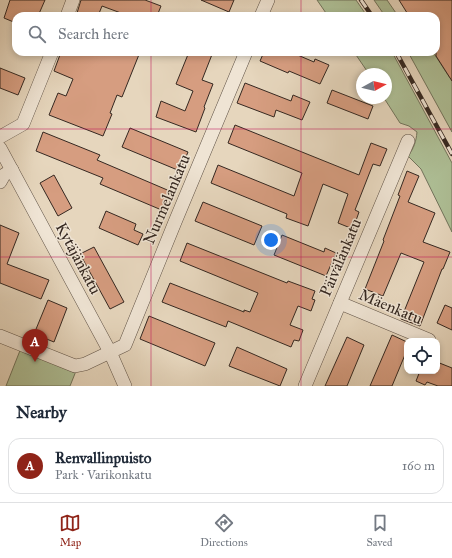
<!DOCTYPE html>
<meta charset="utf-8">
<style>
body{margin:0;font-family:"IM FELL Great Primer",serif;background:#f2f2f3;color:#1f2937}
.controls{position:absolute;right:12px;bottom:12px;display:grid;overflow:hidden;border-radius:8px;box-shadow:0 2px 6px #0003}
.controls button{width:36px;height:36px;display:grid;place-items:center;padding:0;border:0;border-bottom:1px solid #e0e1e3;background:#fff;color:#1f2937;font:20px sans-serif}
.compass{position:absolute;left:356px;top:68px;width:36px;height:36px;border-radius:50%;background:#fff;box-shadow:0 2px 6px #0003;rotate:82deg}
.you{position:absolute;left:271px;top:240px;width:14px;height:14px;margin:-10px;border:3px solid #fff;border-radius:50%;background:#1a73e8;box-shadow:0 0 0 6px #1a73e833}
.badge{display:grid;place-items:center;width:26px;height:26px;border-radius:50%;background:#8f2418;color:#fff;font-size:13px;font-weight:700}
.pin{position:absolute;translate:-50% -33px;filter:drop-shadow(0 1px 2px #0008)}
.pin::after{content:'';position:absolute;top:21px;width:14px;height:12px;background:inherit;clip-path:polygon(0 0,100% 0,50% 100%)}
.list{margin:0;padding:0;list-style:none}
h2{display:flex;justify-content:space-between;align-items:center;height:52px;margin:0;padding:0 16px;font-size:17px}
h2 small{font-size:13px;font-weight:400;color:#747a83}
.list li{display:grid;grid-template-columns:26px 1fr auto;gap:12px;align-items:center;box-sizing:border-box;height:56px;margin:0 8px 8px;padding:0 8px;border:1px solid #e0e1e3;border-radius:12px}
.list b{display:block;font-size:15px;white-space:nowrap}
.list p{margin:0;font-size:13px;white-space:nowrap;color:#747a83}
.list em{font-size:13px;font-style:normal;color:#747a83}
.icon{flex:none;width:22px;height:22px;fill:none;stroke:currentColor;stroke-width:2;stroke-linecap:round;stroke-linejoin:round}
.map{position:relative;flex:none;width:452px;height:386px;overflow:hidden}
.search{position:absolute;background:#fff;box-shadow:0 2px 6px #0003;left:12px;right:12px;top:12px;height:44px;display:flex;align-items:center;gap:10px;box-sizing:border-box;padding:0 14px;border-radius:12px;color:#747a83;font-size:15px}
.sheet{height:116px;background:#fff}
nav{display:flex;justify-content:space-around;align-items:center;box-sizing:border-box;height:56px;border-top:1px solid #e0e1e3;background:#fff;font-size:11px;color:#747a83}
nav a{display:grid;justify-items:center;gap:2px}
nav .on{color:#8f2418}
.map>svg:first-child{display:block}
.green{fill:#aebf96;stroke:#72745c}
.building{fill:#d69d80;stroke:#352821}
.lines{fill:none;stroke-linecap:round;stroke-linejoin:round}
.minor-casing{stroke:#615448;stroke-width:14}
.minor{stroke:#efe4d4;stroke-width:13}
.rail-casing{stroke:#352821;stroke-width:4.5}
.rail{stroke:#efe4d4;stroke-width:3;stroke-dasharray:9;stroke-linecap:butt}
.grid{fill:none;stroke:#c2185b;stroke-width:1;stroke-opacity:0.55}
.labels{text-anchor:middle;stroke-width:3;stroke-linejoin:round;paint-order:stroke}
.street-label{font-size:16px;fill:#352821;stroke:#efe4d4}
</style>
<div class="map">
<svg width="452" height="386" viewBox="0 0 452 386">
<rect width="100%" height="100%" fill="#e6d6bd"/>
<filter id="stains"><feTurbulence type="fractalNoise" baseFrequency=".005" numOctaves="4"/><feColorMatrix values="0 0 0 0 .2 0 0 0 0 .09 0 0 0 0 .02 0 0 0 .5 -.17"/></filter>
<radialGradient id="worn" r=".72"><stop offset=".6" stop-color="#630" stop-opacity="0"/><stop offset="1" stop-color="#630" stop-opacity=".3"/></radialGradient>
<g class="green">
<polygon points="317,0 356,0 367,16 328,16"/>
<polygon points="374,0 387,0 398,16 385,16"/>
<path d="M 354,52 L 392,52 L 452,163 L 452,232 L 421,169 L 408,156 C 414,148 416,142 417,132 L 409,126 L 400,123 L 384,98 L 386,98 L 386,74 L 369,74 Z"/>
<polygon points="408,52 433,52 450,78 452,78 452,132"/>
<polygon points="21,348 76,371 70,386 6,386"/>
</g>
<g class="building">
<polygon points="10,0 45,0 38,16 16,16 16,23 4,18"/>
<polygon points="81,0 145,0 161,6 157,16 129,16 102,6 98,16 83,16 77,13"/>
<polygon points="201,0 234,0 229,12"/>
<polygon points="399,0 452,0 452,81 436,56 436,16 409,16"/>
<polygon points="61,52 140,52 122,97 117,95 110,113 112,114 103,136 49,115 58,93 66,96 73,79 54,71"/>
<polygon points="189,52 213,52 202,80 213,84 204,107 205,108 196,132 156,117 161,101 185,111 193,91 176,84"/>
<polygon points="264,52 285,52 292,55 293,53 314,62 315,59 329,65 320,84 289,71 288,73 260,61"/>
<polygon points="0,68 25,78 18,95 0,88"/>
<polygon points="245,83 291,101 293,95 310,102 302,120 276,110 274,117 237,103"/>
<polygon points="332,90 373,106 368,119 327,103"/>
<polygon points="235,125 359,175 371,143 387,149 380,166 373,164 355,210 359,212 353,229 338,223 348,194 323,184 308,226 286,218 287,214 211,183 218,165 294,196 302,173 228,143"/>
<polygon points="130,128 188,152 180,171 122,147"/>
<polygon points="43,132 100,155 97,160 172,192 164,211 100,184 103,178 36,151"/>
<polygon points="407,171 419,176 408,202 435,213 423,242 450,252 443,269 442,269 420,326 401,319 424,262 401,253 383,296 365,289 384,241 383,240 400,196 398,195"/>
<polygon points="54,175 72,208 58,216 40,183"/>
<polygon points="203,202 262,226 254,245 195,221"/>
<polygon points="106,211 136,224 134,230 143,234 138,245 99,228"/>
<polygon points="0,225 19,233 7,264 49,280 41,299 0,283"/>
<polygon points="282,235 324,252 325,248 336,253 326,276 274,255"/>
<polygon points="187,243 287,283 288,281 315,291 312,299 315,300 311,311 298,306 290,325 303,330 299,341 294,340 291,347 228,321 226,327 162,302 170,283 244,312 244,310 250,312 258,293 180,261"/>
<polygon points="94,247 124,302 110,309 80,254"/>
<polygon points="48,300 67,308 54,342 34,334"/>
<polygon points="445,305 452,308 452,330 437,323"/>
<polygon points="149,316 215,343 205,366 140,339"/>
<polygon points="392,335 407,342 407,350 392,386 370,386"/>
<polygon points="347,337 364,345 347,386 325,386"/>
<polygon points="237,347 287,369 280,386 229,366"/>
<polygon points="437,362 452,368 452,386 438,386 427,382 425,385 416,381 420,371 437,371"/>
</g>
<g class="lines">
<defs>
<g id="minor">
<polyline points="67,16 73,0"/>
<polyline points="261,16 268,0"/>
<polyline points="0,137 23,124 52,52"/>
<polyline points="0,148 110,352 125,386"/>
<polyline points="0,182 4,175 12,170"/>
<polyline points="340,303 429,340"/>
<polyline points="0,336 75,366 85,364 125,345 175,222 246,52"/>
<polyline points="305,386 408,141"/>
</g>
</defs>
<use href="#minor" class="minor-casing"/>
<use href="#minor" class="minor"/>
<defs>
<g id="rail">
<polyline points="361,0 372,16"/>
<polyline points="396,52 452,154"/>
</g>
</defs>
<use href="#rail" class="rail-casing"/>
<use href="#rail" class="rail"/>
</g>
<path class="grid" d="M 151,0 L 151,16M 301,0 L 301,16M 151,52 L 151,386M 301,52 L 301,386M 0,129 L 452,129M 0,257 L 452,257"/>
<g class="labels">
<g class="street-label">
<text transform="translate(166 199) rotate(-67)" y="6">Nurmelankatu</text>
<text transform="translate(340 257) rotate(-67)" y="6">Päivälänkatu</text>
<text transform="translate(79 258) rotate(62)" y="6">Kytäjänkatu</text>
<text transform="translate(391 306) rotate(23)" y="6">Mäenkatu</text>
</g>
</g>
<rect width="100%" height="100%" filter="url(#stains)"/>
<rect width="100%" height="100%" fill="url(#worn)"/>
</svg>
<div class="controls">
<button><svg class="icon" aria-label="locate" viewBox="0 0 24 24"><circle cx="12" cy="12" r="6"/><path d="M12 2v4M12 18v4M2 12h4M18 12h4"/></svg></button>
</div>
<svg class="compass" viewBox="-18 -18 36 36"><path d="M0-13l5 13h-10z" fill="#e53935"/><path d="M0 13l5-13h-10z" fill="#747a83"/></svg>
<div class="you"></div>
<div class="pin badge" style="left:35px;top:362px">A</div>
<div class="search"><svg class="icon" aria-label="search" viewBox="0 0 24 24"><circle cx="10" cy="10" r="6"/><path d="M15 15l6 6"/></svg>Search here</div>
</div>
<section class="sheet">
<h2>Nearby<small></small></h2>
<ul class="list">
<li><span class="badge">A</span><div><b>Renvallinpuisto</b><p>Park · Varikonkatu</p></div><em>160 m</em></li>
</ul>
</section>
<nav>
<a class="on"><svg class="icon" aria-label="map" viewBox="0 0 24 24"><path d="M3 6l6-2 6 2 6-2v14l-6 2-6-2-6 2zM9 4v14M15 6v14"/></svg>Map</a>
<a><svg class="icon" aria-label="directions" viewBox="0 0 24 24"><path d="M12 3l9 9-9 9-9-9zM9 14v-3h6M13 9l2 2-2 2"/></svg>Directions</a>
<a><svg class="icon" aria-label="saved" viewBox="0 0 24 24"><path d="M7 4h10v16l-5-4-5 4z"/></svg>Saved</a>
</nav>
